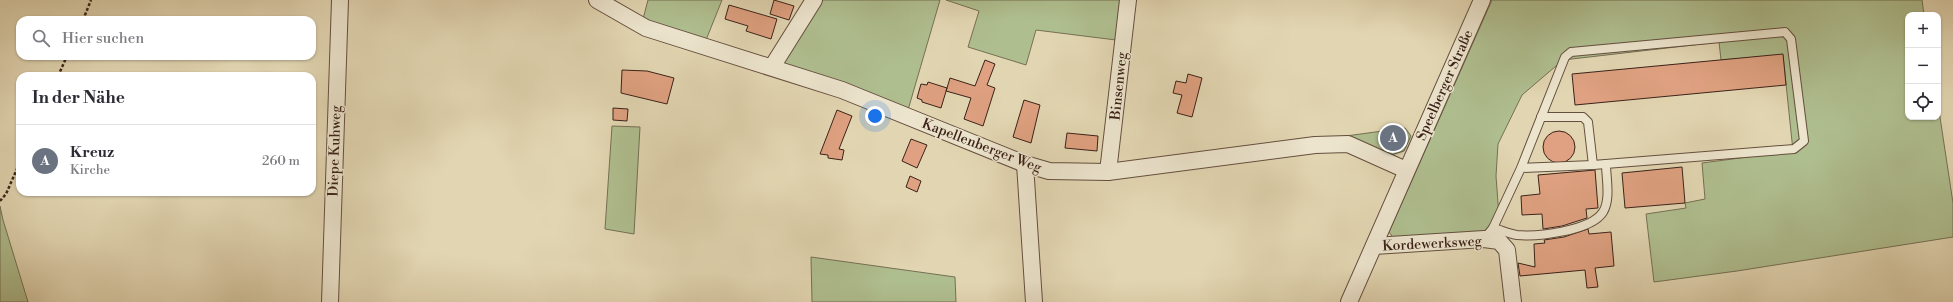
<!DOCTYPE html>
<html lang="de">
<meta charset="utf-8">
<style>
body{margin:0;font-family:"Libre Bodoni",serif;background:#f2f2f3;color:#2b2b33}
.controls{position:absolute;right:12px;top:12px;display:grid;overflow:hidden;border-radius:8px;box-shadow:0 1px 3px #0004}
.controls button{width:36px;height:36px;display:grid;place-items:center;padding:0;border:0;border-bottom:1px solid #e1e1e2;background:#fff;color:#2b2b33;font:20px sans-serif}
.you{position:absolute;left:875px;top:116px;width:14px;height:14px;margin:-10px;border:3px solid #fff;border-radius:50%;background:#1a73e8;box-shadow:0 0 0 6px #1a73e833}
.badge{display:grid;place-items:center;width:26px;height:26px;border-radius:50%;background:#111827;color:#fff;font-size:13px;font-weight:700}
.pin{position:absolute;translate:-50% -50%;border:2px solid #fff;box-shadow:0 1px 4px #0006}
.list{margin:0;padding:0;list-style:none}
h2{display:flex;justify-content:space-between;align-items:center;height:52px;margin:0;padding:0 16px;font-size:17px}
h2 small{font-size:13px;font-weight:400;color:#7c7c81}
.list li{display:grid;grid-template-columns:26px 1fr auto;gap:12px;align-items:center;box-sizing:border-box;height:72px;padding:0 16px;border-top:1px solid #e1e1e2}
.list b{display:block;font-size:15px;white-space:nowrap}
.list p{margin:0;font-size:13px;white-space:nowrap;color:#7c7c81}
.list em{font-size:13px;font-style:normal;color:#7c7c81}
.icon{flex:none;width:22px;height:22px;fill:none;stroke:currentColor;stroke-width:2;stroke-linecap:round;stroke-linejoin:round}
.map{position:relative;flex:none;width:1953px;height:302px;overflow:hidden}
.search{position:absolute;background:#fff;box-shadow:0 1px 3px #0004;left:16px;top:16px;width:300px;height:44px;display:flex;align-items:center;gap:10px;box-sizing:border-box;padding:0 14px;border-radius:12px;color:#7c7c81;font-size:15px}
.panel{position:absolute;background:#fff;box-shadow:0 1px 3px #0004;left:16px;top:72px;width:300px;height:124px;border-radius:12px}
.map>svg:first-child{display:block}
.green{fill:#afbe8f;stroke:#757054}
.building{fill:#dfa181;stroke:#3b2219}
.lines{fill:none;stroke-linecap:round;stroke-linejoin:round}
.service-casing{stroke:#654f3f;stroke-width:10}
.minor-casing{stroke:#654f3f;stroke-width:18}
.path{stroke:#3b2219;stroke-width:2.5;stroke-dasharray:3 2;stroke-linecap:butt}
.service{stroke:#ece4cd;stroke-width:8}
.minor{stroke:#ece4cd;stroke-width:16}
.labels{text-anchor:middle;stroke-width:3;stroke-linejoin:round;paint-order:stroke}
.street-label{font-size:14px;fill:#3b2219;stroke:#ece4cd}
</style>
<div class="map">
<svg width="1953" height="302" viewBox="0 0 1953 302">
<rect width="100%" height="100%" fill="#e2d6b2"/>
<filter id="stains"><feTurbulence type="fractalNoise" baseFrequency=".005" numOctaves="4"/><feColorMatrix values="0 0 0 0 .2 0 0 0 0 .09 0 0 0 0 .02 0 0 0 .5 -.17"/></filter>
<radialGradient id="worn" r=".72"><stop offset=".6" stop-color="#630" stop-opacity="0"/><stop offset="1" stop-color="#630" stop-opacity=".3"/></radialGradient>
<g class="green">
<polygon points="648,0 722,0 706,40 643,19"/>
<polygon points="818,0 940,0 908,110 783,66 781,60"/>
<polygon points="946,0 1121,0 1116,40 1036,30 1026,65 968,47 979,11"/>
<polygon points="1492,0 1922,0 1924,15 1908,15 1908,117 1938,117 1938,104 1953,203 1953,237 1737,271 1654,282 1646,214 1686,208 1685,203 1705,199 1702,163 1793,151 1783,55 1721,60 1719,42 1563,60 1522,95 1498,144 1496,176 1500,230 1394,239 1389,232"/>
<polygon points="612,126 640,127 634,234 605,229"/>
<polygon points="1405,128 1411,136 1404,151 1391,155 1331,138"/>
<polygon points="0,206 3,220 28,302 0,302"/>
<polygon points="811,257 955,277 956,302 812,302"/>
</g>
<g class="building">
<polygon points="774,0 794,6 789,20 770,14"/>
<polygon points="729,5 777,19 771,39 746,31 748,26 725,19"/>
<polygon points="1783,54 1786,85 1575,105 1572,74"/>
<polygon points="985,60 995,64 987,85 995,88 983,126 964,119 971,98 946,91 947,88 941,108 922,102 922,100 917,98 921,84 927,85 928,82 947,88 950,78 975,86"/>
<polygon points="622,70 647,71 674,78 667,104 621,93"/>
<polygon points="1188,74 1202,78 1192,117 1177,113 1182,95 1173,93 1176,81 1186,83"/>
<polygon points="1024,100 1040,105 1031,143 1013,137"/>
<polygon points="613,108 628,109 627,121 613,120"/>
<polygon points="837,110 852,116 839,149 844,150 842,160 828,158 828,155 820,154"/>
<circle cx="1559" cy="147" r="16"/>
<polygon points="1067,133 1098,136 1097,151 1065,148"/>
<polygon points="911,139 927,145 917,168 902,161"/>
<polygon points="1682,167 1685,203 1625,208 1622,173"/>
<polygon points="1595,170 1598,208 1586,209 1587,218 1562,226 1543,229 1542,214 1522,215 1521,196 1540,194 1538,175"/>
<polygon points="910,176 921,181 917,192 906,187"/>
<polygon points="1588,229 1589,234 1611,232 1614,266 1595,268 1598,287 1587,288 1585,270 1520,276 1518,263 1535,267 1534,244 1545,243 1544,240 1564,237"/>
</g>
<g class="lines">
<defs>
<g id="service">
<polyline points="1541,117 1583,117 1588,122 1593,165"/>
<path d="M 1493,228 C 1501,230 1509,234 1517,235 C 1537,237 1591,231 1603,212 C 1611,199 1606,178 1606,164"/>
<polyline points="1484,239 1493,228 1521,168 1565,57 1571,52 1785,32 1791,39 1804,141 1794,149 1593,165 1521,168"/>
</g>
<g id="minor">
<polyline points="597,0 646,28 842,90 1025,164 1049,171 1108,172 1315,145 1348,144 1406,170"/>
<polyline points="772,67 814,0"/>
<polyline points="1025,164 1034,302"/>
<polyline points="1108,172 1128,0"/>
<polyline points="1374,246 1484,239 1499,241 1507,250 1513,302"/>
<polyline points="330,302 340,0"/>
<polyline points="1349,302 1482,0"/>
</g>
</defs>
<use href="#service" class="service-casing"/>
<use href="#minor" class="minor-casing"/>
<g class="path">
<polyline points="83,20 91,0"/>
<polyline points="58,76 67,56"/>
<polyline points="0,201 6,194 20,162"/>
</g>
<use href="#service" class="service"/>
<use href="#minor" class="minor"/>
</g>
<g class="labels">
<g class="street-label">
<text transform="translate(1444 85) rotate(-66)" y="5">Speelberger Straße</text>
<text transform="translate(1118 86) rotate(-84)" y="5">Binsenweg</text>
<text transform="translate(982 145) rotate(21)" y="5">Kapellenberger Weg</text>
<text transform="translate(334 151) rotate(-88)" y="5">Diepe Kuhweg</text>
<text transform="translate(1432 243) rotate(-3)" y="5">Kordewerksweg</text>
</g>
</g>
<rect width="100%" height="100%" filter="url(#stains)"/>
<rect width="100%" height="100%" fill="url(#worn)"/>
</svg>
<div class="controls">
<button>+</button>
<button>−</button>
<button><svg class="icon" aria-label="locate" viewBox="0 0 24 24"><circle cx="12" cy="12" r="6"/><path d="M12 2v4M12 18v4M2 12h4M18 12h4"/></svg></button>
</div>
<div class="you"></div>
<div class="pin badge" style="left:1393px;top:138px;background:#6b7280">A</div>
<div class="search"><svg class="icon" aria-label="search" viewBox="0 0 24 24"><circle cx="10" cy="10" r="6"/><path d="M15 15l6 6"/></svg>Hier suchen</div>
<section class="panel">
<h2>In der Nähe<small></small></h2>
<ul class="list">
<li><span class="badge" style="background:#6b7280">A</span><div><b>Kreuz</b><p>Kirche</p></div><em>260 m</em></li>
</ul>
</section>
</div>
